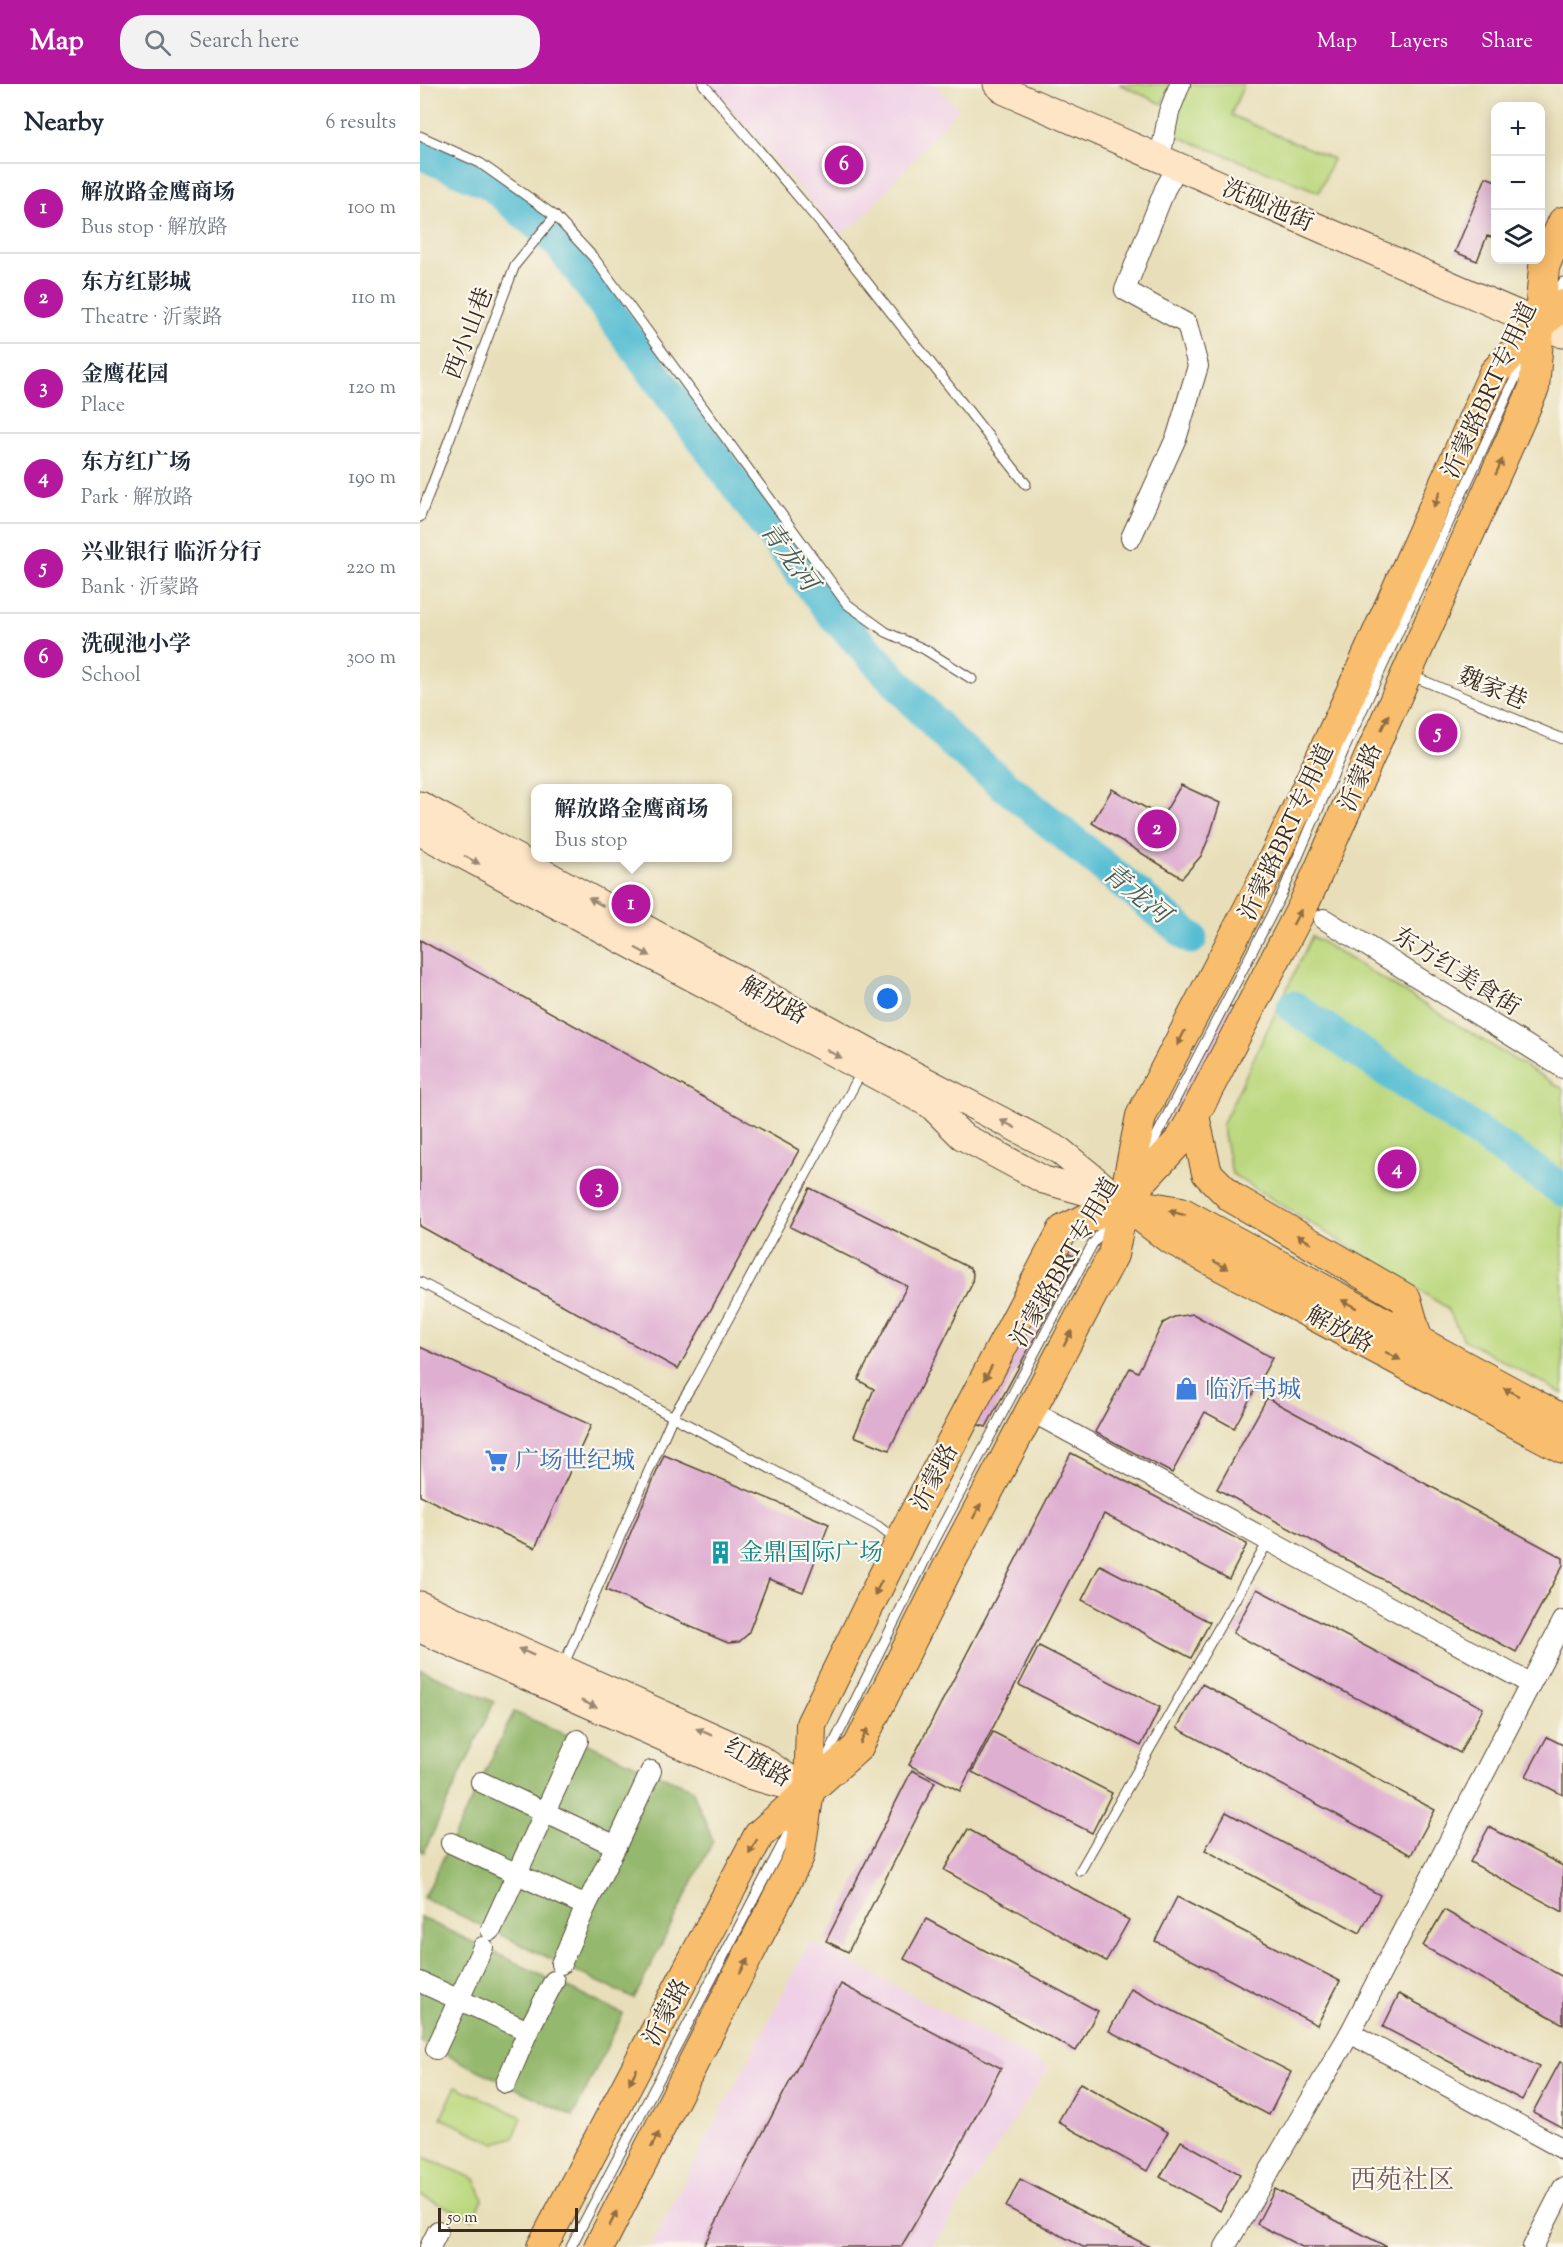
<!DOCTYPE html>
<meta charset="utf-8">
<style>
body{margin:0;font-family:"Sorts Mill Goudy","Noto Serif SC",serif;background:#f2f2f3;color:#1f2937}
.controls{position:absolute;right:18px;top:18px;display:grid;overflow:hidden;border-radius:12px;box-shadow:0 3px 15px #0003}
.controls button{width:54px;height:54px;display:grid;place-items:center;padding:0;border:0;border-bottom:2px solid #e0e1e3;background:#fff;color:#1f2937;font:30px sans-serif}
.scale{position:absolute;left:18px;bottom:15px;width:140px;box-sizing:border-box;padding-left:6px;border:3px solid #3b2a1e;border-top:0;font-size:16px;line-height:21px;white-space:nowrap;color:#3b2a1e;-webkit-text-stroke:4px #fbf7ec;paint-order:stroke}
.you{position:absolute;left:468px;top:915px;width:21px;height:21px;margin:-15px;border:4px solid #fff;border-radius:50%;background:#1a73e8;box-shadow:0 0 0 9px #1a73e833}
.badge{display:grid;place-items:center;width:39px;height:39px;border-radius:50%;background:#b5179e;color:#fff;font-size:20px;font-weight:700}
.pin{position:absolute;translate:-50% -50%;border:3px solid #fff;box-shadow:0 2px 6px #0006}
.popup{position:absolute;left:111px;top:700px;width:201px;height:78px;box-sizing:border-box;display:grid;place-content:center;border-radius:12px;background:#fff;filter:drop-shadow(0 2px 4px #0005);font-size:20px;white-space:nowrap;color:#747a83}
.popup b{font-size:22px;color:#1f2937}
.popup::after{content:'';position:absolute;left:50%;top:100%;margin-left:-12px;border:12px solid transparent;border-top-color:#fff}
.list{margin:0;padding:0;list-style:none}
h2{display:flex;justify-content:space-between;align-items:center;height:78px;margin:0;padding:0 24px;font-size:26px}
h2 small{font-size:20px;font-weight:400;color:#747a83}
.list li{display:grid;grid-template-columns:39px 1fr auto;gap:18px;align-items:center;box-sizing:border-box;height:90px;padding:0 24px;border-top:2px solid #e0e1e3}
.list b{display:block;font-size:22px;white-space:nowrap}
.list p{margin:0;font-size:20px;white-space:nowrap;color:#747a83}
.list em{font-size:20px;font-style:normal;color:#747a83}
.icon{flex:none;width:33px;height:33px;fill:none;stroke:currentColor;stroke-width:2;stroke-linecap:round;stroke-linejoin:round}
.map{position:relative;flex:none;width:1143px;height:2163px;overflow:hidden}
header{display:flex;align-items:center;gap:36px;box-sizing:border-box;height:84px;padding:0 30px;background:#b5179e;color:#fff}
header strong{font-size:28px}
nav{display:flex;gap:33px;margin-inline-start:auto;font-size:21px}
.search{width:420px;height:54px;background:#f2f2f3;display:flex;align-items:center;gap:15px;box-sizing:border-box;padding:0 21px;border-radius:24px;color:#747a83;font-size:22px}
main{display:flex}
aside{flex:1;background:#fff}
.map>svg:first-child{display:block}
.built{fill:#efd0e6}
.green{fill:#bbd87e;stroke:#7b814e;stroke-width:1.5}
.forest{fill:#94b86d;stroke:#687146;stroke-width:1.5}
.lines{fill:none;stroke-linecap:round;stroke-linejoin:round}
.river{stroke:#55bdd3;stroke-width:33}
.building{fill:#dfafd1}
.lane-casing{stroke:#554535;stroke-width:11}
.street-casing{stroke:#554535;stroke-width:22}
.secondary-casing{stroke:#554535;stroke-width:29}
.primary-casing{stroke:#554535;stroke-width:32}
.lane{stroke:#fff;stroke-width:9}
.street{stroke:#fff;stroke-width:20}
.secondary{stroke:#fde5c5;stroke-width:27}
.primary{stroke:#f9be6d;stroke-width:30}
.oneway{fill:#906d42}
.oneway2{fill:#9c8872}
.labels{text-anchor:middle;stroke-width:4.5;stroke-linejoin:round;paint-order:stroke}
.street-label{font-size:24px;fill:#3b2a1e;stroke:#fbf7ec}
.shop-label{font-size:24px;fill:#366cbe;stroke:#fbf7ec;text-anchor:start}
.culture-label{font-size:24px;fill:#0d838f;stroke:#fbf7ec;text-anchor:start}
.water-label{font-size:26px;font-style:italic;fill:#445d5d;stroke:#fbf7ec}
.neighbourhood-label{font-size:26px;fill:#74595d;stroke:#fbf7ec}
</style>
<header>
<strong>Map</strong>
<div class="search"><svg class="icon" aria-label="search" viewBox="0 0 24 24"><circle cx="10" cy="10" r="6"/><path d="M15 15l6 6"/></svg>Search here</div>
<nav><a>Map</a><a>Layers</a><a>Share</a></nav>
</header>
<main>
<aside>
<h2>Nearby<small>6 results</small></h2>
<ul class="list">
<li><span class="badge">1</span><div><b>解放路金鹰商场</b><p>Bus stop · 解放路</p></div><em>100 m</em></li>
<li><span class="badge">2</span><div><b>东方红影城</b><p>Theatre · 沂蒙路</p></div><em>110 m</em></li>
<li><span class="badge">3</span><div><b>金鹰花园</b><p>Place</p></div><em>120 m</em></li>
<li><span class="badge">4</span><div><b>东方红广场</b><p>Park · 解放路</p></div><em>190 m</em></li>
<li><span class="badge">5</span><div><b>兴业银行 临沂分行</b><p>Bank · 沂蒙路</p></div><em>220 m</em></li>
<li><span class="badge">6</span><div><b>洗砚池小学</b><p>School</p></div><em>300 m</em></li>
</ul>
</aside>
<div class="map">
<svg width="1143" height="2163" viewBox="0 0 1143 2163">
<rect width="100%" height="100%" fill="#fbf7ec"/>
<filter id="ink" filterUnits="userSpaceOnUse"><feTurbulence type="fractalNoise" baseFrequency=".0167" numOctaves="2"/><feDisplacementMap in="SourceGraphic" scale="12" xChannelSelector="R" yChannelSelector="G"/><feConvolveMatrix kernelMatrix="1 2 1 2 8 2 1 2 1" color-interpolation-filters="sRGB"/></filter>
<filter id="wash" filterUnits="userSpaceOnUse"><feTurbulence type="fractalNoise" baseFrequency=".008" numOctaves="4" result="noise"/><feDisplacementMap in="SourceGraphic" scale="24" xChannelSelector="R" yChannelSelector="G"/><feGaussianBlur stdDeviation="1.35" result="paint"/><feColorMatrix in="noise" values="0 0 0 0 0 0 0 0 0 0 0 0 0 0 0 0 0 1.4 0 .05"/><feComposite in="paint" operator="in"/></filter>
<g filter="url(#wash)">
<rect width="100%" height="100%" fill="#e8dfba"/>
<g class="built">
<polygon points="290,0 513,0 539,24 439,137 419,150"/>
<polygon points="390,1857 629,1983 512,2163 230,2163"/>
</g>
<g class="green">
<polygon points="699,0 750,0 742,20"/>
<polygon points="767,0 824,0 811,31 913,75 899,108 754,51"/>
<polygon points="892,852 1143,1005 1143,1310 1044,1256 1026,1223 812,1090 802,1041"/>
<polygon points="36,2002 102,2033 94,2053 75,2059 21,2034"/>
<polygon points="2,2072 55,2095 63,2115 53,2135 0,2111 0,2076"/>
</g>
<g class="forest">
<polygon points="0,1585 74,1618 4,1768 0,1766"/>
<polygon points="94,1628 272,1705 293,1757 214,1915 4,1814"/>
<polygon points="0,1833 203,1930 153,2032 0,1958"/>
</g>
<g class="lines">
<g class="river">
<polyline points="0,69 71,100 139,159 338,431 411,528 532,658 771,854"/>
<polyline points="873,923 1143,1106"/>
</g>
</g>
<g id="blocks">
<g class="building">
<polygon points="1066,93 1076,97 1076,154 1067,152 1057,177 1035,168"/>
<polygon points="761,701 800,719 790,751 781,772 762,794 672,739 692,705 742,733"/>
<polygon points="0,856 379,1066 258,1285 0,1142"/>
<polygon points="809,922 818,926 748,1048 745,1045"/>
<polygon points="390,1104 550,1184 553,1189 552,1200 469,1366 434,1352 454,1305 438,1296 487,1202 370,1143"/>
<polygon points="643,1167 658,1174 566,1343 559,1341 553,1336"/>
<polygon points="773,1230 852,1274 814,1344 785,1328 752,1389 675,1348 710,1284 718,1288 743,1239 754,1233"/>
<polygon points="0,1263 171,1341 115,1464 0,1412"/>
<polygon points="847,1314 1143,1474 1143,1481 1096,1568 797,1405"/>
<polygon points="651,1369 827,1460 809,1495 684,1430 540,1707 489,1681"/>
<polygon points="244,1371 409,1440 383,1508 349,1495 328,1550 319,1558 308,1559 186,1506"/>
<polygon points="680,1481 790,1538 771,1574 662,1516"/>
<polygon points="837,1505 1063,1624 1040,1669 813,1549"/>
<polygon points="619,1562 740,1623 721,1662 599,1601"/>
<polygon points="782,1600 1015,1726 991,1771 757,1644"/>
<polygon points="573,1648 692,1709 672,1749 552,1688"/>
<polygon points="1127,1653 1143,1661 1143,1711 1106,1692"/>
<polygon points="492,1686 515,1698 428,1868 406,1857"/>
<polygon points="806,1728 960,1811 940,1849 785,1766"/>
<polygon points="1069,1743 1143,1782 1143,1828 1050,1778"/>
<polygon points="548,1745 709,1836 686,1877 524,1786"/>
<polygon points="757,1813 920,1897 897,1941 735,1857"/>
<polygon points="1024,1826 1143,1893 1143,1940 1003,1862"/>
<polygon points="506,1835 678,1927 656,1967 484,1875"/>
<polygon points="421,1900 581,1984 535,2071 481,2163 283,2163"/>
<polygon points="711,1905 871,1988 849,2031 689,1947"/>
<polygon points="979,1910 1119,1983 1102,2016 963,1943"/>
<polygon points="1140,1978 1143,1979 1143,2044 1113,2028"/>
<polygon points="660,1999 748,2048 727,2087 638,2038"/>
<polygon points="761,2057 820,2090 800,2127 740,2093"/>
<polygon points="600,2095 730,2163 663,2163 586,2123"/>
<polygon points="855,2105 967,2163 882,2163 837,2140"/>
</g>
</g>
</g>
<g filter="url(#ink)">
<use href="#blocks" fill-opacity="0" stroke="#554535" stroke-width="1.5"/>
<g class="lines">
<defs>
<g id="lane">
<polyline points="283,0 402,141 606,400"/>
<polyline points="0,52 60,79 135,132 95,181 0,433"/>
<polyline points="135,132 174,174 427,520 466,548 504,565 552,595"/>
<polyline points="1133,217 1143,198"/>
<polyline points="990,591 1143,655"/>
<polyline points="724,1076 862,810 924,666 1105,273"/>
<polyline points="0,1198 458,1442 476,1456"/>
<polyline points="143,1582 253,1332 274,1298 442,987"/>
<polyline points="405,1677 515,1456 672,1161 689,1137"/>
<polyline points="660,1787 849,1456"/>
<polyline points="151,2163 373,1740"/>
</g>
<g id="street">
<polyline points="740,74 749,28 760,0"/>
<polyline points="711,454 757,352 778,282 767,240 705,206 745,105 758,82"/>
<polyline points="904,835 1143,984"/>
<polyline points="609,1326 1109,1599"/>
<polyline points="1143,1537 930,1949 1143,2065"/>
<polyline points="61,1698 196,1762 231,1687"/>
<polyline points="31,1759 166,1822 141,1880"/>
<polyline points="166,1822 196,1762"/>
<polyline points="71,1846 158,1656"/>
<polyline points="0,1898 108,1947"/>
<polyline points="16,1965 63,1863"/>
<polyline points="86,1999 108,1947 134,1897"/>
<polyline points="10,2163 18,2147"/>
<polyline points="805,2163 930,1949"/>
<polyline points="1113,2163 1143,2104"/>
</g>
<g id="secondary">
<polyline points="577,0 585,7 1143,250"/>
<polyline points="0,721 450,968 640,1067 702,1118"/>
<polyline points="0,748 517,1024"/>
<polyline points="511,1021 542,1052 624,1096 692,1115"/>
<polyline points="0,1521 336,1672 389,1708"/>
<polyline points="0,1545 328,1691 368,1702"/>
</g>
<g id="primary">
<polyline points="774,1032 787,1089 811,1113 986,1215 998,1258"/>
<polyline points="702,1118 749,1154 1143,1364"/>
<polyline points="707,1119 761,1128 1143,1336"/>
<polyline points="122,2163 339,1751 438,1663 530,1479 693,1171 721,1032 845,793 919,635 1074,289 1120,240 1143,221"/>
<polyline points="179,2163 379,1772 389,1708 391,1640 493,1432 643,1146 702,1118 761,1055 774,1032 883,822 1114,304 1124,183 1143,138"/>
</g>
</defs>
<use href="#lane" class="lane-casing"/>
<use href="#street" class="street-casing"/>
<use href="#secondary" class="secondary-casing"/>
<use href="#primary" class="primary-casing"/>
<use href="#lane" class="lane"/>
<use href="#street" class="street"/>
<use href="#secondary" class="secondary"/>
<use href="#primary" class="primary"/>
</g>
<defs><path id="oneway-solid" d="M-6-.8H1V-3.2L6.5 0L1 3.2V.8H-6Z" transform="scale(1.5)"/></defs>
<g class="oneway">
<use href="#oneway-solid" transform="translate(1079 383) rotate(-66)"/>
<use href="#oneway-solid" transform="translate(1017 415) rotate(114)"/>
<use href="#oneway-solid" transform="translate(965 638) rotate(-65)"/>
<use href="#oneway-solid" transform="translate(877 833) rotate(-62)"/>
<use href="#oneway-solid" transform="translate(761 954) rotate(117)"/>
<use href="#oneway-solid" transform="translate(757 1129) rotate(-164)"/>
<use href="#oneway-solid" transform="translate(884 1155) rotate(-150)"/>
<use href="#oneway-solid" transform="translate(801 1181) rotate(28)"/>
<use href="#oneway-solid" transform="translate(929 1220) rotate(-151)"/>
<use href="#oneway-solid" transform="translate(648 1254) rotate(-62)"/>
<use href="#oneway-solid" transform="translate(973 1272) rotate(28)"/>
<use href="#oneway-solid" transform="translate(568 1289) rotate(118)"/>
<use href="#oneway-solid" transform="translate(1091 1308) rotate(-152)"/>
<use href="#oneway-solid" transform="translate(557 1427) rotate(-62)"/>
<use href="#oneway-solid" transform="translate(458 1504) rotate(116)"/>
<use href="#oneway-solid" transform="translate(444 1652) rotate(-64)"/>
<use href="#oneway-solid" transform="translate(333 1763) rotate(118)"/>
<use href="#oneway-solid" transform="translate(324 1882) rotate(-63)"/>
<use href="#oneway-solid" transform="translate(213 1992) rotate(118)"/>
<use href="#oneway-solid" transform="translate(235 2056) rotate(-63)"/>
<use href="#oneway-solid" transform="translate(193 2135) rotate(-63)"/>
</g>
<g class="oneway2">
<use href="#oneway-solid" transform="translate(52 776) rotate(28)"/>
<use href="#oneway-solid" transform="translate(176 818) rotate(-151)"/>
<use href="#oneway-solid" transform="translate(223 868) rotate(28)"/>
<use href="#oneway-solid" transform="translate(414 970) rotate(28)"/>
<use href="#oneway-solid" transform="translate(588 1040) rotate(-152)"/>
<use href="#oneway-solid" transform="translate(106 1568) rotate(-156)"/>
<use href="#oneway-solid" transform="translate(169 1620) rotate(24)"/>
<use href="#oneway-solid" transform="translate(284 1648) rotate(-156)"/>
</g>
</g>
<defs>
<symbol id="shop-bare" viewBox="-9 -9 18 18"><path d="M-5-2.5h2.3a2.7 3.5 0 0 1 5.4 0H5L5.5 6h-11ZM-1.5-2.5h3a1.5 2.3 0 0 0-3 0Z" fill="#3f7fe0" stroke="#fbf7ec" stroke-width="2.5" paint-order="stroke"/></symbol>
<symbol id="supermarket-bare" viewBox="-9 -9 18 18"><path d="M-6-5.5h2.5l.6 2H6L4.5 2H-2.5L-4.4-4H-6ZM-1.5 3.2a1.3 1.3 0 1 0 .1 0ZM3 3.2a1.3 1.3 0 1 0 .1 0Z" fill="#3f7fe0" stroke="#fbf7ec" stroke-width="2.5" paint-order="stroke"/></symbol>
<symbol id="building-bare" viewBox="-9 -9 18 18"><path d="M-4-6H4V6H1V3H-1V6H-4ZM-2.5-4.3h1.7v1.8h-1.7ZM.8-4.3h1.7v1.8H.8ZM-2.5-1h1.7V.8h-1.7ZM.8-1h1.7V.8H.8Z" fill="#0f9aa8" stroke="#fbf7ec" stroke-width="2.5" paint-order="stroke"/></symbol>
</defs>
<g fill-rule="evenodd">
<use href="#shop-bare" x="750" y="1288" width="33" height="33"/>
<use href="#supermarket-bare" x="60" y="1360" width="33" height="33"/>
<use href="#building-bare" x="284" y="1452" width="33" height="33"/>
</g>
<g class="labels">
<g class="street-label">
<text transform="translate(848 121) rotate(23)" y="8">洗砚池街</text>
<text transform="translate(48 249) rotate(-69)" y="8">西小山巷</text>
<text transform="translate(1069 306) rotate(-65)" y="8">沂蒙路BRT专用道</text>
<text transform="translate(1073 604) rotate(23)" y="8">魏家巷</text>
<text transform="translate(940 693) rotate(-66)" y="8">沂蒙路</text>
<text transform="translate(866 748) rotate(-65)" y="8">沂蒙路BRT专用道</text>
<text transform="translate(1037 887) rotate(32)" y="8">东方红美食街</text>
<text transform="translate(354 916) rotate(29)" y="8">解放路</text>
<text transform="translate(644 1178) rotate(-60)" y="8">沂蒙路BRT专用道</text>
<text transform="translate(920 1245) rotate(28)" y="8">解放路</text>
<text transform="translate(514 1393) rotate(-62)" y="8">沂蒙路</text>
<text transform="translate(338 1678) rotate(30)" y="8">红旗路</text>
<text transform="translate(246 1928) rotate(-62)" y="8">沂蒙路</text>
</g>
<g class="shop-label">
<text x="785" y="1313">临沂书城</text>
<text x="95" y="1384">广场世纪城</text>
</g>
<g class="culture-label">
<text x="319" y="1476">金鼎国际广场</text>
</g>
<g class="water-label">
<text transform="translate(370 472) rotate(54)" y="9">青龙河</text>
<text transform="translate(717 809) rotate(39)" y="9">青龙河</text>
</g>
<g class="neighbourhood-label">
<text x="982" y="2104">西苑社区</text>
</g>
</g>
</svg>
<div class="controls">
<button>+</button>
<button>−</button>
<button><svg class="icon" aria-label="layers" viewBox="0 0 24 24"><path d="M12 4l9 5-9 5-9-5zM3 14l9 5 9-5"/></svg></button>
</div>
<div class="scale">50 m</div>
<div class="you"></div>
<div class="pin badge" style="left:211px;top:820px">1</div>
<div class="popup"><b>解放路金鹰商场</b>Bus stop</div>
<div class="pin badge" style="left:737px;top:745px">2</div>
<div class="pin badge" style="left:179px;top:1104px">3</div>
<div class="pin badge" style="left:977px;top:1085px">4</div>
<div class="pin badge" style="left:1018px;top:649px">5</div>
<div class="pin badge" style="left:424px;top:81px">6</div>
</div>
</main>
